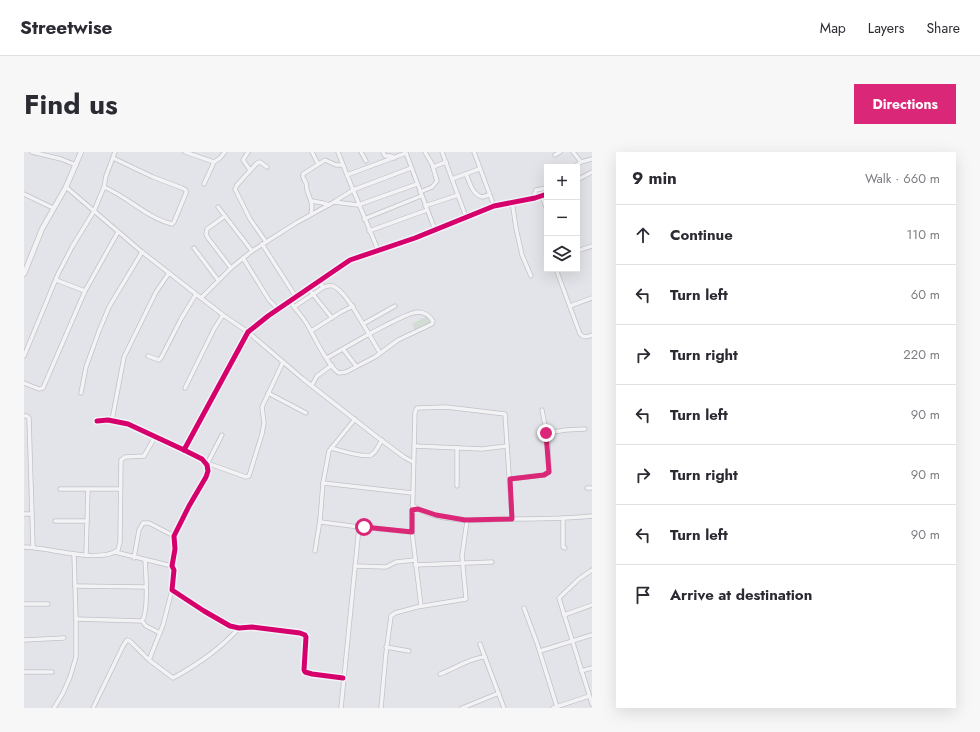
<!DOCTYPE html>
<meta charset="utf-8">
<style>
body{margin:0;font-family:Jost,sans-serif;background:#f7f7f7;color:#2b2b33}
.controls{position:absolute;right:12px;top:12px;display:grid;overflow:hidden;border-radius:0px;box-shadow:0 4px 16px #0002}
.controls button{width:36px;height:36px;display:grid;place-items:center;padding:0;border:0;border-bottom:1px solid #e1e1e2;background:#fff;color:#2b2b33;font:20px sans-serif}
.stop{position:absolute;width:12px;height:12px;margin:-9px;border:3px solid #db2777;border-radius:50%;background:#fff}
.stop.end{background:#db2777;border-color:#fff;box-shadow:0 1px 4px #0008}
.list{margin:0;padding:0;list-style:none}
h2{display:flex;justify-content:space-between;align-items:center;height:52px;margin:0;padding:0 16px;font-size:17px}
h2 small{font-size:13px;font-weight:400;color:#7c7c81}
.list li{display:grid;grid-template-columns:26px 1fr auto;gap:12px;align-items:center;box-sizing:border-box;height:60px;padding:0 16px;border-top:1px solid #e1e1e2}
.list b{display:block;font-size:15px;white-space:nowrap}
.list em{font-size:13px;font-style:normal;color:#7c7c81}
.icon{flex:none;width:22px;height:22px;fill:none;stroke:currentColor;stroke-width:2;stroke-linecap:round;stroke-linejoin:round}
.map{position:relative;flex:none;width:568px;height:556px;overflow:hidden;border-radius:0px}
header{display:flex;align-items:center;gap:24px;box-sizing:border-box;height:56px;padding:0 20px;background:#fff;border-bottom:1px solid #e1e1e2}
header strong{font-size:19px}
nav{display:flex;gap:22px;margin-inline-start:auto;font-size:14px}
.intro{display:flex;align-items:center;justify-content:space-between;box-sizing:border-box;height:96px;padding:0 24px}
h1{margin:0;font-size:28px}
.button{padding:10px 18px;border-radius:0px;background:#db2777;color:#fff;font-size:14px;font-weight:700}
main{display:flex;gap:24px;padding:0 24px}
aside{flex:1;background:#fff;border-radius:0px;box-shadow:0 4px 16px #0002}
.map>svg:first-child{display:block}
.green{fill:#d2dcd4}
.lines{fill:none;stroke-linecap:round;stroke-linejoin:round}
.minor-casing{stroke:#c1c2c7;stroke-width:5}
.tertiary-casing{stroke:#c1c2c7;stroke-width:6}
.minor{stroke:#f3f3f5;stroke-width:3.5}
.tertiary{stroke:#f3f3f5;stroke-width:4.5}
.cycleway-casing{stroke:#f1f3f8;stroke-width:8}
.cycleway{stroke:#d6006c;stroke-width:5}
.route{stroke:#db2777;stroke-width:5}
</style>
<header>
<strong>Streetwise</strong>
<nav><a>Map</a><a>Layers</a><a>Share</a></nav>
</header>
<div class="intro"><h1>Find us</h1><a class="button">Directions</a></div>
<main>
<div class="map">
<svg width="568" height="556" viewBox="0 0 568 556">
<rect width="100%" height="100%" fill="#e3e4e9"/>
<polygon class="green" points="403,164 406,167 405,168 407,171 391,179 388,172"/>
<g class="lines">
<defs>
<g id="minor">
<polyline points="8,0 37,7 52,13"/>
<polyline points="161,0 190,10 180,32"/>
<polyline points="224,0 219,8 226,18"/>
<polyline points="288,0 294,12"/>
<polyline points="314,0 323,23"/>
<polyline points="337,0 342,9"/>
<polyline points="359,0 361,4 367,4 370,6"/>
<polyline points="418,0 442,65"/>
<polyline points="450,0 470,54"/>
<polyline points="549,0 557,10"/>
<polyline points="531,3 536,0"/>
<polyline points="190,10 196,6 201,0"/>
<polyline points="409,15 422,10"/>
<polyline points="550,15 557,10 568,7"/>
<path d="M 442,22 C 446,31 448,42 458,45 L 465,43"/>
<polyline points="428,27 455,17"/>
<polyline points="553,28 568,20"/>
<polyline points="42,35 118,100 199,163 224,180 279,227 353,285 380,305 389,310"/>
<path d="M 80,35 C 104,45 123,66 148,72 L 150,70 L 162,41 L 162,38 L 158,36 L 129,25 L 89,6"/>
<polyline points="396,40 408,35 413,29 408,12 401,0"/>
<polyline points="0,42 29,56"/>
<polyline points="518,44 523,58"/>
<polyline points="511,46 510,43 512,38 523,36"/>
<polyline points="288,49 299,51 305,53"/>
<polyline points="488,49 492,76 498,103 507,124"/>
<polyline points="310,50 334,53 393,32"/>
<polyline points="401,54 434,43"/>
<polyline points="194,55 228,99"/>
<path d="M 287,62 C 289,51 287,50 284,41 C 282,37 283,34 282,31 C 280,27 278,26 279,22 L 301,8 L 312,13 L 319,13"/>
<polyline points="201,64 183,77 182,82 184,86 207,116"/>
<polyline points="340,67 397,44"/>
<polyline points="345,79 403,58"/>
<polyline points="242,90 226,67 211,37 213,33 233,11 236,10 243,15"/>
<polyline points="238,92 272,145"/>
<polyline points="170,96 194,128"/>
<polyline points="354,98 323,23 382,1 411,78"/>
<polyline points="553,99 568,94"/>
<polyline points="219,106 245,148 254,157"/>
<path d="M 532,117 L 556,182 C 560,186 563,185 568,183"/>
<polyline points="32,128 61,139"/>
<polyline points="284,136 308,166"/>
<polyline points="177,146 207,116 228,99 272,71 310,50 329,38 387,16"/>
<path d="M 266,149 C 271,157 278,164 283,172 C 290,184 304,215 315,221 L 322,220 L 351,205 L 374,188 L 408,172 L 409,169 C 405,163 401,160 393,160 C 383,161 355,177 345,182 C 338,171 321,138 309,134 C 306,133 303,134 300,135 L 293,130"/>
<polyline points="546,154 568,146"/>
<polyline points="270,155 300,135"/>
<polyline points="339,172 371,154"/>
<polyline points="287,179 317,160 329,154"/>
<polyline points="319,197 332,214"/>
<polyline points="0,204 34,122 48,95 70,59 80,35 82,24 91,0"/>
<polyline points="124,204 135,208 137,206 157,167 172,142"/>
<polyline points="303,206 345,182 356,201"/>
<polyline points="0,231 15,237 19,236 61,139 94,80"/>
<polyline points="288,233 293,224 308,213"/>
<polyline points="161,236 190,177 199,163"/>
<polyline points="57,241 62,215 75,179 85,155 118,100"/>
<polyline points="244,241 282,261"/>
<polyline points="0,264 3,264 5,266 9,395"/>
<polyline points="88,268 100,205 132,140 145,121"/>
<polyline points="73,269 84,268 104,272 160,298 178,307 183,313 184,319 182,325 165,354 150,384 151,397 148,414 150,418 148,438 180,459 206,474 215,476 228,475 276,481 281,483 282,485 280,518 281,520 288,522 319,526"/>
<polyline points="522,281 542,278 561,277"/>
<polyline points="390,294 458,297 483,294"/>
<path d="M 307,296 C 315,298 339,306 347,303 C 352,301 355,292 358,288"/>
<polyline points="433,296 433,334"/>
<polyline points="160,298 224,180 244,164 326,108 391,86 470,54 511,46 523,42"/>
<polyline points="183,311 222,325 225,324 238,282 240,271 238,255 259,210"/>
<polyline points="183,312 198,283"/>
<polyline points="486,327 520,323 525,320 524,288 518,258"/>
<polyline points="299,331 388,341"/>
<polyline points="563,336 568,336"/>
<polyline points="36,337 96,337"/>
<path d="M 388,353 C 415,373 457,368 489,367 C 515,367 542,367 568,364"/>
<polyline points="0,362 8,362"/>
<polyline points="539,366 539,395 541,396"/>
<polyline points="296,368 297,370 335,375 388,380"/>
<polyline points="31,369 63,369"/>
<path d="M 0,395 C 23,395 75,412 94,398 L 96,390 L 97,308 L 101,305 L 120,304 L 131,285"/>
<polyline points="291,399 296,368 299,331 305,299 331,267"/>
<polyline points="91,400 148,414"/>
<polyline points="62,403 64,337"/>
<polyline points="110,406 115,378 119,371 125,371 150,384"/>
<polyline points="391,413 468,410"/>
<polyline points="331,414 362,415 372,410 391,408"/>
<polyline points="568,418 555,427 535,446 568,552"/>
<polyline points="51,434 122,435"/>
<polyline points="0,452 24,452"/>
<polyline points="397,454 388,380 391,260 393,256 422,255 481,262 488,367"/>
<polyline points="500,456 513,491 533,555"/>
<polyline points="540,463 568,453"/>
<path d="M 52,467 L 118,469 C 125,459 122,422 121,408"/>
<polyline points="118,469 122,474 136,481"/>
<polyline points="0,488 40,486"/>
<polyline points="456,492 480,556"/>
<polyline points="362,495 385,499"/>
<polyline points="516,499 568,483"/>
<polyline points="125,508 139,473 148,438"/>
<polyline points="557,519 568,516"/>
<polyline points="0,520 28,520"/>
<path d="M 416,522 C 430,517 448,505 461,505"/>
<polyline points="30,556 39,541 46,525 52,505 52,467 50,402"/>
<path d="M 69,556 L 99,494 L 103,488 L 106,489 L 125,508 L 149,526 C 173,513 197,496 215,476"/>
<polyline points="317,556 335,375"/>
<polyline points="357,556 362,501 367,464 371,461 393,455 442,447 438,404 443,369"/>
<polyline points="438,556 475,541"/>
<polyline points="529,556 565,544"/>
</g>
<polyline id="tertiary" points="0,122 18,77 42,35 57,0"/>
</defs>
<use href="#minor" class="minor-casing"/>
<use href="#tertiary" class="tertiary-casing"/>
<use href="#minor" class="minor"/>
<use href="#tertiary" class="tertiary"/>
<defs>
<g id="cycleway">
<polyline points="73,269 84,268 104,272 160,298 178,307 183,313 184,319 182,325 165,354 150,384 151,397 148,414 150,418 148,438 180,459 206,474 215,476 228,475 276,481 281,483 282,485 280,518 281,520 288,522 319,526"/>
<polyline points="160,298 224,180 244,164 326,108 391,86 470,54 511,46 523,42"/>
</g>
</defs>
<use href="#cycleway" class="cycleway-casing"/>
<use href="#cycleway" class="cycleway"/>
</g>
<g class="lines">
<polyline class="route" points="340,375 388,380 388,358 394,357 412,363 441,368 488,367 486,327 520,323 525,320 522,281"/>
</g>
</svg>
<div class="controls">
<button>+</button>
<button>−</button>
<button><svg class="icon" aria-label="layers" viewBox="0 0 24 24"><path d="M12 4l9 5-9 5-9-5zM3 14l9 5 9-5"/></svg></button>
</div>
<div class="stop" style="left:340px;top:375px"></div>
<div class="stop end" style="left:522px;top:281px"></div>
</div>
<aside>
<h2>9 min<small>Walk · 660 m</small></h2>
<ul class="list">
<li><svg class="icon" aria-label="ahead" viewBox="0 0 24 24"><path d="M12 20V5M6 11l6-6 6 6"/></svg><div><b>Continue</b></div><em>110 m</em></li>
<li><svg class="icon" aria-label="left" viewBox="0 0 24 24"><path d="M17 20v-9H6M10 6l-5 5 5 5"/></svg><div><b>Turn left</b></div><em>60 m</em></li>
<li><svg class="icon" aria-label="right" viewBox="0 0 24 24"><path d="M7 20v-9h11M14 6l5 5-5 5"/></svg><div><b>Turn right</b></div><em>220 m</em></li>
<li><svg class="icon" aria-label="left" viewBox="0 0 24 24"><path d="M17 20v-9H6M10 6l-5 5 5 5"/></svg><div><b>Turn left</b></div><em>90 m</em></li>
<li><svg class="icon" aria-label="right" viewBox="0 0 24 24"><path d="M7 20v-9h11M14 6l5 5-5 5"/></svg><div><b>Turn right</b></div><em>90 m</em></li>
<li><svg class="icon" aria-label="left" viewBox="0 0 24 24"><path d="M17 20v-9H6M10 6l-5 5 5 5"/></svg><div><b>Turn left</b></div><em>90 m</em></li>
<li><svg class="icon" aria-label="arrive" viewBox="0 0 24 24"><path d="M6 21V4h12l-3 4 3 4H6"/></svg><div><b>Arrive at destination</b></div></li>
</ul>
</aside>
</main>
